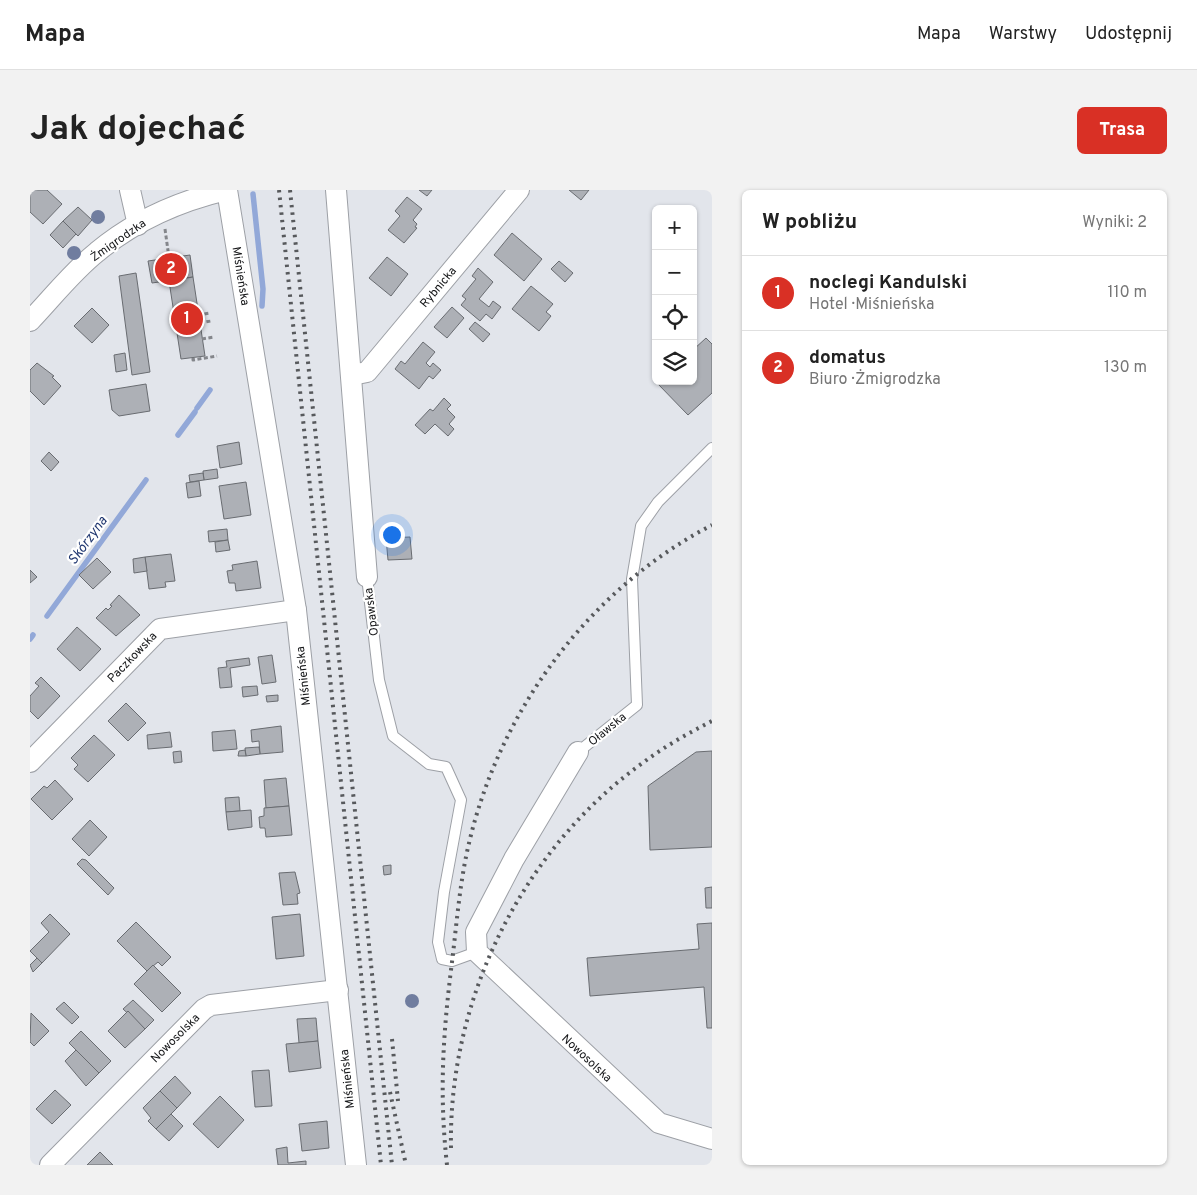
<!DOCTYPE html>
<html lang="pl">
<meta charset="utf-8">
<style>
body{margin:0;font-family:Overpass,sans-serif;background:#f2f2f2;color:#222}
.controls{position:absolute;right:15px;top:15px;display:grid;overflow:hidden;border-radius:8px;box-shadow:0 1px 4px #0004}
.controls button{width:45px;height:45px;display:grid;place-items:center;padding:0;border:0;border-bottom:1px solid #e0e0e0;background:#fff;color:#222;font:25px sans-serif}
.you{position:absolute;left:361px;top:344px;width:18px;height:18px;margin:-12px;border:4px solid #fff;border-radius:50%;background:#1a73e8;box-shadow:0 0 0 8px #1a73e833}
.badge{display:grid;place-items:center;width:32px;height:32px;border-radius:50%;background:#d93025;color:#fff;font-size:16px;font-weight:700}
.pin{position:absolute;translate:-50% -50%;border:2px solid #fff;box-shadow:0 1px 5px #0006}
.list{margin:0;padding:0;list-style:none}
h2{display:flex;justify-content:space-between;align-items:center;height:65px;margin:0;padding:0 20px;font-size:21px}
h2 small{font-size:16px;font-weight:400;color:#767676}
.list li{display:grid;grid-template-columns:32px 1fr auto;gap:15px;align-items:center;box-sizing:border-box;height:75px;padding:0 20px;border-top:1px solid #e0e0e0}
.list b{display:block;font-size:19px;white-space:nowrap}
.list p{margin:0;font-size:16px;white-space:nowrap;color:#767676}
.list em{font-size:16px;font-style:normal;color:#767676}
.icon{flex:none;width:28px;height:28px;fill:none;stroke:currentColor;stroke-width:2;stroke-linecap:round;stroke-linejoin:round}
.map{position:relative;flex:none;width:682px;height:975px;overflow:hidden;border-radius:8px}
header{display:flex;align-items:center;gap:30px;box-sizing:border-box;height:70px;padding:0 25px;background:#fff;border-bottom:1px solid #e0e0e0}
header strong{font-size:24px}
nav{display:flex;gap:28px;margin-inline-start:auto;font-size:18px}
.intro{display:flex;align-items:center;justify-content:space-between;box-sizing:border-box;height:120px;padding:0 30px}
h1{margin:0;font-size:35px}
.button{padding:12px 22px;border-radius:8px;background:#d93025;color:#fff;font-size:18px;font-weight:700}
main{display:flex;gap:30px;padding:0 30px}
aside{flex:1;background:#fff;border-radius:8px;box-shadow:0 1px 4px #0004}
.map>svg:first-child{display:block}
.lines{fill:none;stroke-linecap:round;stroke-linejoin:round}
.stream{stroke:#92a8d8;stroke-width:5.5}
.building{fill:#adb0b6;stroke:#696c71}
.lane-casing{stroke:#9da0a6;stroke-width:12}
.street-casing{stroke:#9da0a6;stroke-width:22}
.path{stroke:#84868b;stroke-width:3;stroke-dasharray:4 2.5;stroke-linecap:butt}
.lane{stroke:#fff;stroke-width:10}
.street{stroke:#fff;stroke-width:20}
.rail{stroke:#57595c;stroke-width:4;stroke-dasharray:2.5 5;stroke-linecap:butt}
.tree{fill:#707d9f}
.labels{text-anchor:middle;stroke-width:4.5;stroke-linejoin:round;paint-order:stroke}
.street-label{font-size:12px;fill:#151618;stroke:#fff}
.water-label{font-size:14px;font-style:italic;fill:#203770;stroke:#fff}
</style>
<header>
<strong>Mapa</strong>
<nav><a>Mapa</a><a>Warstwy</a><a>Udostępnij</a></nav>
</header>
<div class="intro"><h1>Jak dojechać</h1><a class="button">Trasa</a></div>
<main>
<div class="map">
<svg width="682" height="975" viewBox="0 0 682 975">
<rect width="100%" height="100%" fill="#e2e5eb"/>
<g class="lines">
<g class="stream">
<polyline points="223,4 233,99 232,116"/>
<polyline points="167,218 180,200"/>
<polyline points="148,245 165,222"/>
<polyline points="17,426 116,290"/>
<polyline points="0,449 3,445"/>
</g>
</g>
<g class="building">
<polygon points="0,0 17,0 32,14 13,34 0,22"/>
<polygon points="389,0 402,0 397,6"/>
<polygon points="539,0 559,0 551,10"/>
<polygon points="377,7 392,19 383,30 387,34 385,37 387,38 374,53 358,40 370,26 365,21"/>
<polygon points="48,17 62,30 48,46 33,31"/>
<polygon points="33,31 46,44 33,58 20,45"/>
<polygon points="482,43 512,69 494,91 464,65"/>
<polygon points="160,65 163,87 122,93 118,71"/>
<polygon points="357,67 378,84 361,106 339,88"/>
<polygon points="529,71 543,83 535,92 521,79"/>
<polygon points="448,78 463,92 449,109 459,117 463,111 471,117 462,129 456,124 450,131 431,115 436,109 432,106 446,89 442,86"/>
<polygon points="106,83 120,182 102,185 89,86"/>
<polygon points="163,87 175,166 151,169 139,91"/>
<polygon points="501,96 523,114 516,122 521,126 509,141 482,119"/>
<polygon points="422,117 434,128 417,148 404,137"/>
<polygon points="62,118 79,135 62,153 44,136"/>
<polygon points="445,132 460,144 453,152 439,139"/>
<polygon points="676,148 682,154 682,203 658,225 628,194 631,191 663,191 663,160"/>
<polygon points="393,152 405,162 396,173 400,177 403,173 411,180 403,189 399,186 389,199 365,179 371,171 375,174"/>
<polygon points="95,163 97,180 86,182 84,165"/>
<polygon points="7,173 24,186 22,187 31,196 14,215 0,201 0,180"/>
<polygon points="116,194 120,221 89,226 82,220 79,200"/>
<polygon points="414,208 421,215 417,219 425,227 419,234 424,239 418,246 405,234 395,244 385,235 400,219 403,221"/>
<polygon points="209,252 212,274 190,278 187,256"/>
<polygon points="19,262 29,272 21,281 11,271"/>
<polygon points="187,279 188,288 174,290 173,281"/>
<polygon points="173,283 174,290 160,292 159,285"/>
<polygon points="169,291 171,306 158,308 156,293"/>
<polygon points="216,292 221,325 194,329 189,296"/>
<polygon points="197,339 198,350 179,352 178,341"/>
<polygon points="380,347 382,369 358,370 356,348"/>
<polygon points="198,350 200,360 186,362 185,352"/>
<polygon points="141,364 145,391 135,392 136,397 119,399 115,367"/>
<polygon points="115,367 117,381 104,383 103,369"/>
<polygon points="67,368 81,382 63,399 49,385"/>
<polygon points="227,371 231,398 206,401 205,393 199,393 197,381 203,380 202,375"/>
<polygon points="0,380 7,387 0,393"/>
<polygon points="89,405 110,425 86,446 66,428 76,418 78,420 82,416 80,415"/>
<polygon points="47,437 71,459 50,481 27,459"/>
<polygon points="242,465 246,492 232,494 228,467"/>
<polygon points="219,468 220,475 200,478 202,497 190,498 188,478 197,477 196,471"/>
<polygon points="11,487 30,506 8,529 0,521 0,506 9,496 5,493"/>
<polygon points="227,496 228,505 213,507 212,497"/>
<polygon points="248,505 248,511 237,512 236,506"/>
<polygon points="96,513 116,533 98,551 78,531"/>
<polygon points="251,536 253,562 230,564 229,551 222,552 221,540"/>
<polygon points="205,540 207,559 183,561 182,542"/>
<polygon points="140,542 142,557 118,559 117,545"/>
<polygon points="64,545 85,565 58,592 44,579 48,575 41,568"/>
<polygon points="229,557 230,564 216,566 215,558"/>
<polygon points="215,560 216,566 208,566 209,561"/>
<polygon points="151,561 152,572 144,573 143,562"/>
<polygon points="682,561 682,657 620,660 618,596 666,562"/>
<polygon points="256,588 259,616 236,618 234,590"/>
<polygon points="25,590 43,609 22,630 1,609 14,596 17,598"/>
<polygon points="209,607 210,621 196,622 195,608"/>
<polygon points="259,616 262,645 236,647 235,638 230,638 229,627 234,626 234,618"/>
<polygon points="221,620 222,637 198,640 196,622"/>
<polygon points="60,630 77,647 59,666 42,649"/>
<polygon points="52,669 56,670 84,698 78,705 47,674"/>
<polygon points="361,675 361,684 354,685 353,676"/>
<polygon points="265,682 270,703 267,704 268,714 253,715 249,683"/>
<polygon points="682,697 682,718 676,718 675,698"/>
<polygon points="20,724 40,744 12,773 0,761 19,742 11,733"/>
<polygon points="270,724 274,766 246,769 242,727"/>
<polygon points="106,732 141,767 132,776 128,772 117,781 87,751"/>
<polygon points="682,733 682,838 677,838 674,797 560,806 557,768 669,759 667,734"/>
<polygon points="7,768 12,773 3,782 0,775"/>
<polygon points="123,775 151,803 132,822 104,794"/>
<polygon points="103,810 124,830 115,839 93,819"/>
<polygon points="34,812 49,827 42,834 26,819"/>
<polygon points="98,821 115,839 95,858 78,841"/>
<polygon points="1,823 19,841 4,856 0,852"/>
<polygon points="286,828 288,851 269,853 267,829"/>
<polygon points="51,841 81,871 69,883 39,853"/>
<polygon points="288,851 291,878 259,882 256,854"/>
<polygon points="46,860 69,883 56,896 35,871"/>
<polygon points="239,880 242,916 225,917 222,881"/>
<polygon points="145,886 161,903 147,918 130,901"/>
<polygon points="25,900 41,915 22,934 6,919"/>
<polygon points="130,901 147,918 126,939 118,931 121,928 113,918"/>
<polygon points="190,906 214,930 188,958 163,934"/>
<polygon points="141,924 153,936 139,951 126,939"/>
<polygon points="297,931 299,958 272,961 269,934"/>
<polygon points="257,957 258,973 276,971 276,975 248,975 246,959"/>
<polygon points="70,962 83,975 57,975"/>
</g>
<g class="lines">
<defs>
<g id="lane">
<polyline points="337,387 349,490 363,546 399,574 416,577 431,610 414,702 408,752 412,769 422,771 447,762"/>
<polyline points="548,562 607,515 602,389 611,336 628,312 682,258"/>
</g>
<g id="street">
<polyline points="100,0 108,35"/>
<polyline points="197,0 266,420 326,975"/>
<polyline points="306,0 337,387"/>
<path d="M 0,131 C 22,108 42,82 67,62 C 104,31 150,11 196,0"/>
<polyline points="322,185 337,182 489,0"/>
<polyline points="548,562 484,669 446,742 447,762 629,933 682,949"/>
<polyline points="0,572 130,439 266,420"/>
<polyline points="20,975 174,819 181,815 308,800"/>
</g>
</defs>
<use href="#lane" class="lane-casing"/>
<use href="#street" class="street-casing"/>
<g class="path">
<polyline points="135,39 139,68"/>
<polyline points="168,125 180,123"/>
<polyline points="170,133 181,131"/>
<polyline points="172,149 184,147"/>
<polyline points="163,168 163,170 187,166"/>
</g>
<use href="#lane" class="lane"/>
<use href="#street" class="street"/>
<g class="rail">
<polyline points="249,0 351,975"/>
<polyline points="260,0 362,975"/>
<polyline points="362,849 368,911"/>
<polyline points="360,902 376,975"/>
<path d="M 421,958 C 418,809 493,658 614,572 C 635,556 659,543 682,531"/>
<path d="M 417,975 C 409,903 413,843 422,772 C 427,731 430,689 440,649 C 472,517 561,398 682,335"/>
</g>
</g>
<g class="tree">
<circle cx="68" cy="27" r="7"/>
<circle cx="44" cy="63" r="7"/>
<circle cx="382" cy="811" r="7"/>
</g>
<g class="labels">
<g class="street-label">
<text transform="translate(88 50) rotate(-35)" y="4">Żmigrodzka</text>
<text transform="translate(211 86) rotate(81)" y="4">Miśnieńska</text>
<text transform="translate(408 97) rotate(-50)" y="4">Rybnicka</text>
<text transform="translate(341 422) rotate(-97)" y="4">Opawska</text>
<text transform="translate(102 467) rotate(-46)" y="4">Paczkowska</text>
<text transform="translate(273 486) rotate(-96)" y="4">Miśnieńska</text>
<text transform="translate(577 539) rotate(-39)" y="4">Oławska</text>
<text transform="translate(145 848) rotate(-45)" y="4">Nowosolska</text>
<text transform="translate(557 868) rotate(43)" y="4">Nowosolska</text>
<text transform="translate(317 889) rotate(-96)" y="4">Miśnieńska</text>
</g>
<g class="water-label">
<text transform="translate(57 350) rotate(-54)" y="5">Skórzyna</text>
</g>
</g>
</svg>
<div class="controls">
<button>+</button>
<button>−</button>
<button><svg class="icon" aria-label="locate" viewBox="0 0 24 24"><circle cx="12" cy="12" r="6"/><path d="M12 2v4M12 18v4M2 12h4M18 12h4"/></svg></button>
<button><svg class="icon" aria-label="layers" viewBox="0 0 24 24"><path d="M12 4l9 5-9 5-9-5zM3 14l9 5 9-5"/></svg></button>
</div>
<div class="you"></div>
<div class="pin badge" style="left:157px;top:129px">1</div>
<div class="pin badge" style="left:141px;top:79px">2</div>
</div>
<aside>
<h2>W pobliżu<small>Wyniki: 2</small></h2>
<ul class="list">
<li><span class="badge">1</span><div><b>noclegi Kandulski</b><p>Hotel · Miśnieńska</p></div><em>110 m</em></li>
<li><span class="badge">2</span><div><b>domatus</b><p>Biuro · Żmigrodzka</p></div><em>130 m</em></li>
</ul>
</aside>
</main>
